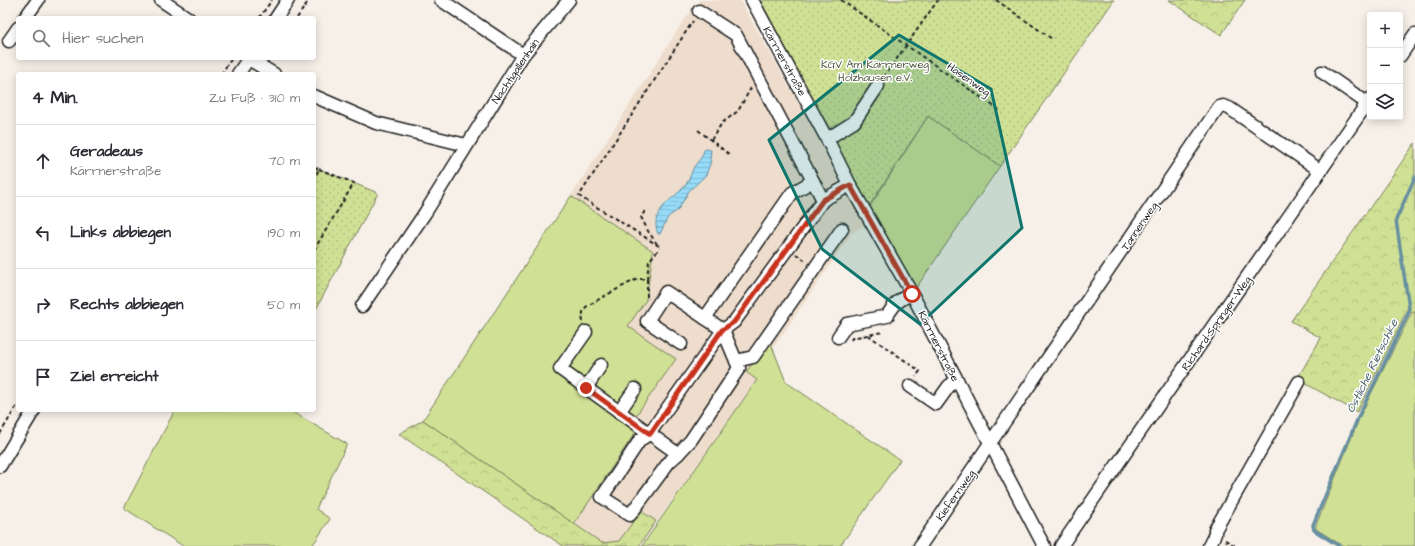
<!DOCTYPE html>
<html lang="de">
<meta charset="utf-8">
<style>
body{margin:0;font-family:"Architects Daughter",sans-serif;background:#f7f7f7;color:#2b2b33}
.controls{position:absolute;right:12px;top:12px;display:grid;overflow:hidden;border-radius:4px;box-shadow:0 2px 10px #0003}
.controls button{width:36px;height:36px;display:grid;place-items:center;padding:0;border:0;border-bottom:1px solid #e1e1e2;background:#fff;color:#2b2b33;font:20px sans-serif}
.stop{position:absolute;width:12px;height:12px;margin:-9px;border:3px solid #c8321e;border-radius:50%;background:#fff}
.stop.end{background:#c8321e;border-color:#fff;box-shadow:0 1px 4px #0008}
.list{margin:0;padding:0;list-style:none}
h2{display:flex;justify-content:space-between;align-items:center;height:52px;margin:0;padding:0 16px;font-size:17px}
h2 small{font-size:13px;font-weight:400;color:#7c7c81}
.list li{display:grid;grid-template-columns:26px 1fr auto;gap:12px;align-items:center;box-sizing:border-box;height:72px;padding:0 16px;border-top:1px solid #e1e1e2}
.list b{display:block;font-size:15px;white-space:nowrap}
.list p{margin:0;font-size:13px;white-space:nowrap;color:#7c7c81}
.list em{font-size:13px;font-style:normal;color:#7c7c81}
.icon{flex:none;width:22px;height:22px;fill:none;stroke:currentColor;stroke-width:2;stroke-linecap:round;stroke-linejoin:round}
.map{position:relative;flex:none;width:1415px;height:546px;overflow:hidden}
.search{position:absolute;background:#fff;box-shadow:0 2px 10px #0003;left:16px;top:16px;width:300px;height:44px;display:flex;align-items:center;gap:10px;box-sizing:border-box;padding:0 14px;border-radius:4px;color:#7c7c81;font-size:15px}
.panel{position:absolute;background:#fff;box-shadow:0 2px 10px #0003;left:16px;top:72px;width:300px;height:340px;border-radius:4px}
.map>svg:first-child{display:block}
.built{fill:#edc}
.grass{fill:#d0e195;stroke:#767e58}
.forest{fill:url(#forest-crowns);stroke:#767e58}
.garden{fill:url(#garden-dots);stroke:#767e58}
.water{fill:url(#water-rules);stroke:#658fa0}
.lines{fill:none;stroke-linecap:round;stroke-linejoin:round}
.stream{stroke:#658fa0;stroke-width:3.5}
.minor-casing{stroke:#1c1c1c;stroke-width:15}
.path{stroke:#1c1c1c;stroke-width:2;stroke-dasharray:4 3;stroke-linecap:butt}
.minor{stroke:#fff;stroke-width:12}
.route{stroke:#c8321e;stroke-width:5}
.marked{fill:#0f766e;fill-opacity:0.2;stroke:#0f766e;stroke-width:3;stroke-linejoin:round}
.labels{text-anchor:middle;stroke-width:3;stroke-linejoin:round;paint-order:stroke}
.street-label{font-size:11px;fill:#1c1c1c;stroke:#fff}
.park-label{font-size:11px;fill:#525740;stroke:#fff}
.water-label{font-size:12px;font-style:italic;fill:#475f69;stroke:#fff}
</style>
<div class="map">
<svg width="1415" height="546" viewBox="0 0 1415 546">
<defs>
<pattern id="forest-crowns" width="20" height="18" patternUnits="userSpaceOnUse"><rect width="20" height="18" fill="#d0e195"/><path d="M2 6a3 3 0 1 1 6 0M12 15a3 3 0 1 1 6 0" fill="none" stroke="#b2c080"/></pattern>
<pattern id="garden-dots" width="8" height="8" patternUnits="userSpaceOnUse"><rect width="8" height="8" fill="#d0e195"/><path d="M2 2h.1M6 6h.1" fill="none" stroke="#b2c080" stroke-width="1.8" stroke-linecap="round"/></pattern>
<pattern id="water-rules" width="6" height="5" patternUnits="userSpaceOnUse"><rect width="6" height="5" fill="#96dbf8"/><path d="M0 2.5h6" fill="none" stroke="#81bbd4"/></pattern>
</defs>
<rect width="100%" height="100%" fill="#f7f0e8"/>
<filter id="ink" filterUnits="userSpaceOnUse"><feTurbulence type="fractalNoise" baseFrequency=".025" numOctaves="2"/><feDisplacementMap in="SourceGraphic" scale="8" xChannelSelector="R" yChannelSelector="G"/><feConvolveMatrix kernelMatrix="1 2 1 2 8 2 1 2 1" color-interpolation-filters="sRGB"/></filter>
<g filter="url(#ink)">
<polygon class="built" points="700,0 740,0 867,224 852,233 773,348 757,380 640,546 563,546 399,434 423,420 571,196 684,20"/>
<g class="grass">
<polygon points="928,116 1000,166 916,288 869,208"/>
<polygon points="571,196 653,251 646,300 628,326 676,359 632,421 637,430 574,524 423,420"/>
<polygon points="1412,312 1415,313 1415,546 1343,546 1316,529 1316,525 1361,414"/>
<polygon points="770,341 786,382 900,460 840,546 642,546 757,380 746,372"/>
<polygon points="175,410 289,410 347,444 316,509 330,519 312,546 183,546 124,508"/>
</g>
<g class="forest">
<polygon points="1169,0 1245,0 1221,35"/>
<polygon points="1415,143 1415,313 1407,310 1357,412 1297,379 1321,338 1291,321"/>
<polygon points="423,420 602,543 619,541 641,511 656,521 639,546 563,546 399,434"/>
</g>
<g class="garden">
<polygon points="763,0 1114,0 1000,166 928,116 867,209 761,2"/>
<polygon points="314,167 378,193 314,313"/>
</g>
<path class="water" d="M 706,149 L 711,150 L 710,160 L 711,161 L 706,175 L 689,191 L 678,210 L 668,217 L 660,234 L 658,234 C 648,209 676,199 687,183 C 690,178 691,173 693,169 C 695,164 700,160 702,156 C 703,154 703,152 704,150 Z"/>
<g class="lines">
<polyline class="stream" points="1339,546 1314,530 1313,525 1360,413 1408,314 1409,308 1396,220 1415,177"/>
<defs>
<g id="minor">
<polyline points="161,0 188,18"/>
<polyline points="441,0 523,55"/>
<polyline points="752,0 827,139 850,185 912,294 1044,546"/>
<polyline points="699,11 736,35 823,200"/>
<polyline points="25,18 38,0"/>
<polyline points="276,18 288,0"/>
<polyline points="9,41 18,28"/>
<polyline points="1400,56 1415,34"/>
<polyline points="247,58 274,74"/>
<polyline points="1322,72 1367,103"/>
<polyline points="238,74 249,58"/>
<polyline points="314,96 376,123 466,145"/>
<polyline points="827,139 854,122 878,86"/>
<polyline points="362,306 425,213 523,55 569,0"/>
<polyline points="705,318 792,193 813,181"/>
<polyline points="586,332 560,369 678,454"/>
<path d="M 838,337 L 847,324 L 887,316 C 895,303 898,300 912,294"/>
<polyline points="681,344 647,321 666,292 723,330 739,368 691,440 678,454 669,462 630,515 602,497 640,440 649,434 723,330 734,322 823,200 850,185"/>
<polyline points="736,361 753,357 842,229"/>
<polyline points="910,386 936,404 949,386 957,380"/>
<polyline points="586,388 601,365"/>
<polyline points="619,412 635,389"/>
<polyline points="0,466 34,410"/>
<polyline points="920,546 1219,107 1223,106 1229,108 1321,171"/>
<polyline points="1061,546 1370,99"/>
<polyline points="1209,546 1215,534 1215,530 1299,382"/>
</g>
</defs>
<use href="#minor" class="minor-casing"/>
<g class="path">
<polyline points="841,0 1002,112"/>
<polyline points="996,0 1052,39"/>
<polyline points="259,18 272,0"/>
<polyline points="297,18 309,0"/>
<polyline points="221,74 232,58"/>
<polyline points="884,77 938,0"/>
<polyline points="698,130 730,155"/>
<polyline points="711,140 722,123 738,111 751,88"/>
<polyline points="314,167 319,169 314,178"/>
<polyline points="645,211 641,217 648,231 657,244"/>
<polyline points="659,246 579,196 693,21"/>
<polyline points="314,250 354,183 319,169"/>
<polyline points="796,254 806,261"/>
<polyline points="647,279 647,298 649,299"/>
<path d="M 583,322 C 582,316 582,312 586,307 C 588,305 633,280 638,279 C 641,279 644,279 647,279 L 649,261 L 660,248"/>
<polyline points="868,335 920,371 916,377"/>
<polyline points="851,340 852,338 883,332"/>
<polyline points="0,434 18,404"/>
<polyline points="1225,540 1236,546"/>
</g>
<use href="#minor" class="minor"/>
</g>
</g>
<g class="lines" filter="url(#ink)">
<polyline class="route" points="586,388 650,434 722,330 734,322 823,200 850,185 912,294"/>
</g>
<path class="marked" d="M 899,35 L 991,89 L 1022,228 L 920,324 L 822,249 L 769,140 Z"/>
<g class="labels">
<g class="street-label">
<text transform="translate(785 61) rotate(61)" y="4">Kärrnerstraße</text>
<text transform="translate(515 71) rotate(-56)" y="4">Nachtigallenhain</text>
<text transform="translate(969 79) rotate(35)" y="4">Hasenweg</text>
<text transform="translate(1139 226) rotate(-56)" y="4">Tannenweg</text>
<text transform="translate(1216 323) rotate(-55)" y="4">Richard-Springer-Weg</text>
<text transform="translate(939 346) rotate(63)" y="4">Kärrnerstraße</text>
<text transform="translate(955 495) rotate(-55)" y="4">Kiefernweg</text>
</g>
<g class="park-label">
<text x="875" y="68">KGV Am Kärrnerweg<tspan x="875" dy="13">Holzhausen e.V.</tspan></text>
</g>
<g class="water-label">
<text transform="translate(1372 366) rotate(-64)" y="4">Östliche Rietschke</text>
</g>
</g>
</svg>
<div class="controls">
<button>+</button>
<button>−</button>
<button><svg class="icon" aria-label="layers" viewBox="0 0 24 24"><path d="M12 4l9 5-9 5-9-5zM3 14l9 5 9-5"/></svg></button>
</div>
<div class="stop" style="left:912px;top:294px"></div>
<div class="stop end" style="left:586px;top:388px"></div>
<div class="search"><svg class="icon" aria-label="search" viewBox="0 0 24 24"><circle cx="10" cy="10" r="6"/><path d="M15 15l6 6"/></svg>Hier suchen</div>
<section class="panel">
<h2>4 Min.<small>Zu Fuß · 310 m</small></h2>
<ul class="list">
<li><svg class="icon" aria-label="ahead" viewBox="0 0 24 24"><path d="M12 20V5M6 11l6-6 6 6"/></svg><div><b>Geradeaus</b><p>Kärrnerstraße</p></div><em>70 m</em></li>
<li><svg class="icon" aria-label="left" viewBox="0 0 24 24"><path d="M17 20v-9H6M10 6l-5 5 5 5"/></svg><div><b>Links abbiegen</b></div><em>190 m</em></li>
<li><svg class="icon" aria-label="right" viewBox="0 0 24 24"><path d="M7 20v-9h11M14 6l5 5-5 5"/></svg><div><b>Rechts abbiegen</b></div><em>50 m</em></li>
<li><svg class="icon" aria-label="arrive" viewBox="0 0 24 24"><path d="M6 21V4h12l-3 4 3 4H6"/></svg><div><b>Ziel erreicht</b></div></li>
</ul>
</section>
</div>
